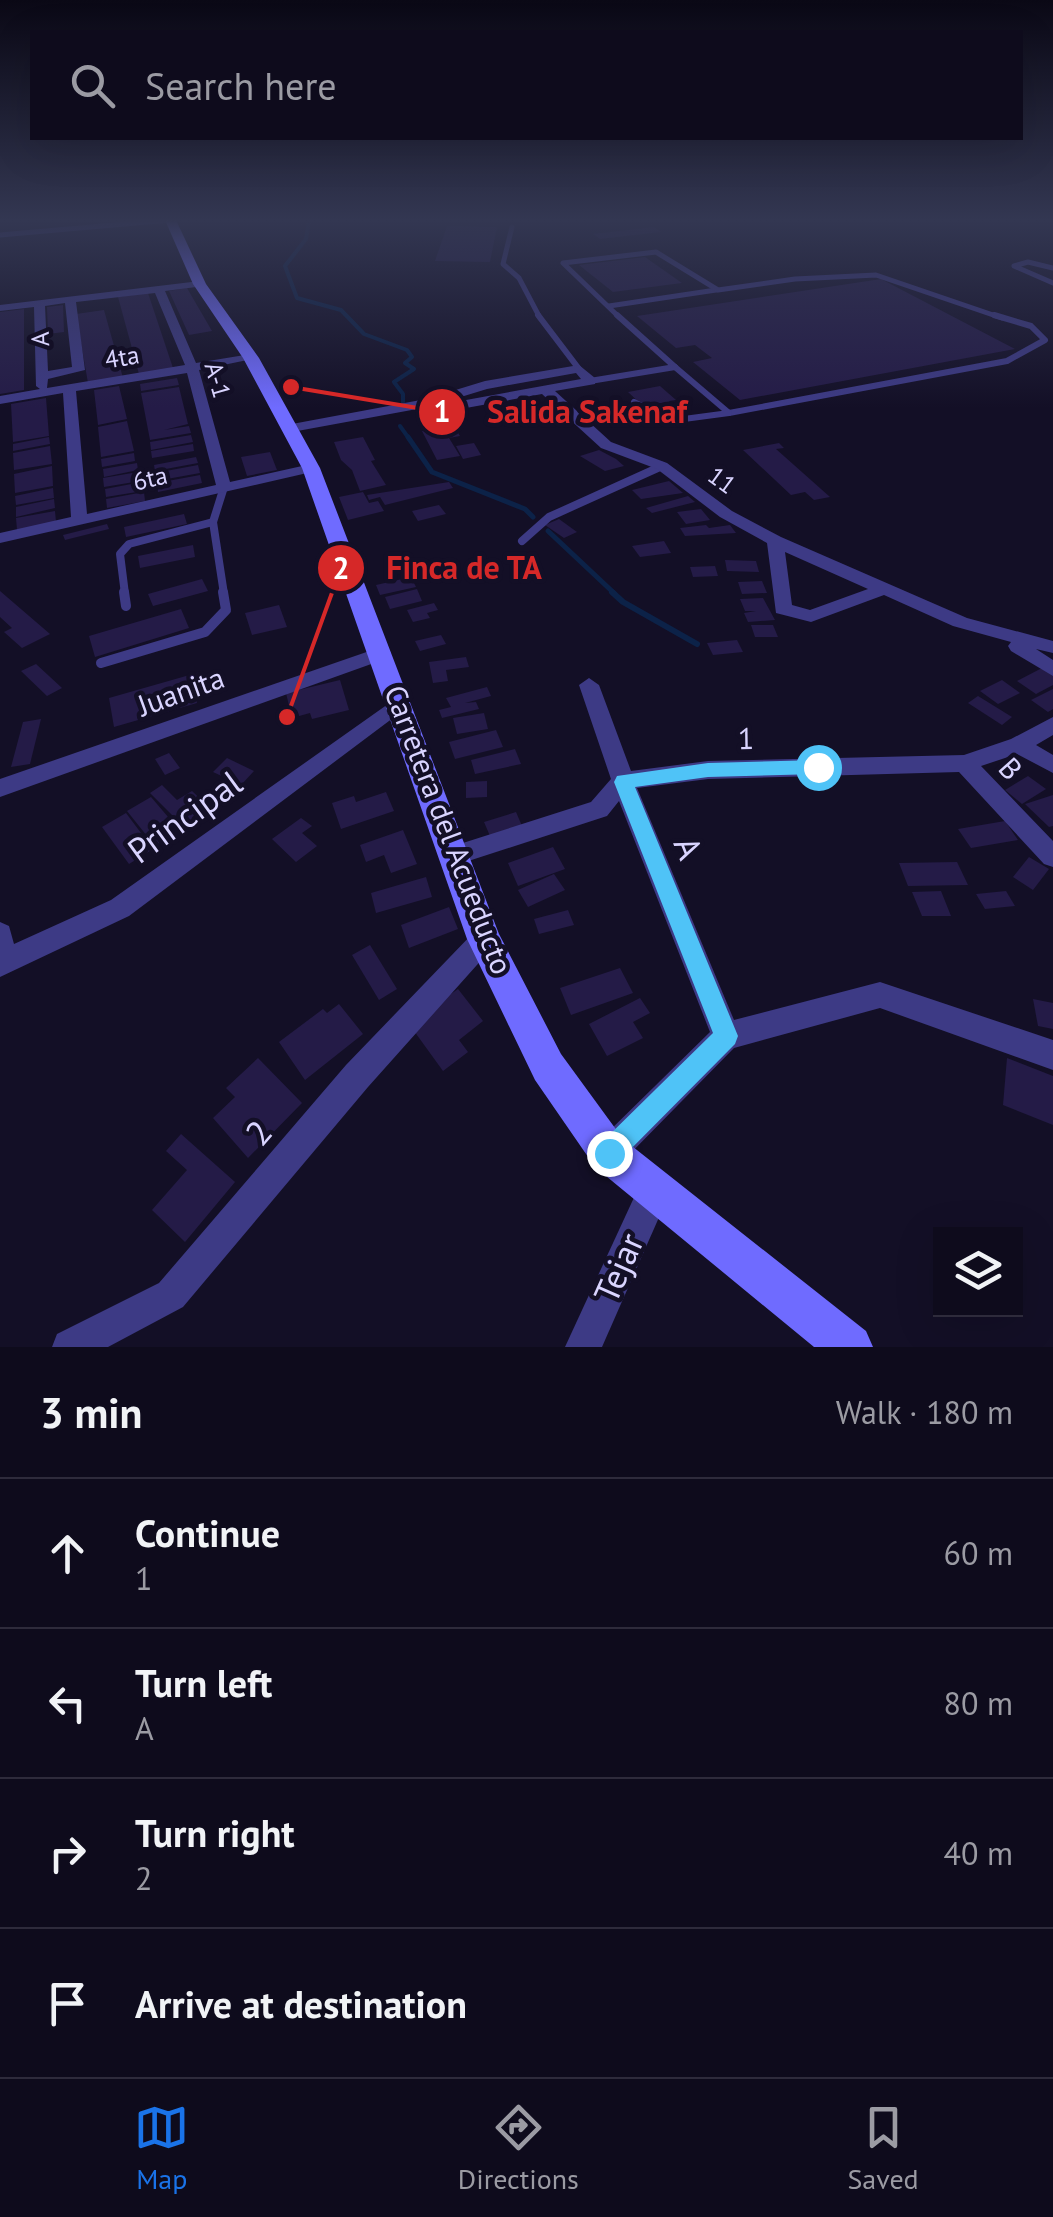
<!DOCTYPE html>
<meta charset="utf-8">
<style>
body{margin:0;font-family:"PT Sans",sans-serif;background:#1c1929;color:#f1f3f6}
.controls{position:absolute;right:30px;bottom:30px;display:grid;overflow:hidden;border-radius:0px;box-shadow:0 10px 40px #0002}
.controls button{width:90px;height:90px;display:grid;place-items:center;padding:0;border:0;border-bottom:2px solid #2e2b3b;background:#0e0b1c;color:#f1f3f6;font:50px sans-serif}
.stop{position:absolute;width:30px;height:30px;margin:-22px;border:8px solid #4fc3f7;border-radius:50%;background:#fff}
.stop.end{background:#4fc3f7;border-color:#fff;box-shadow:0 2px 10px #0008}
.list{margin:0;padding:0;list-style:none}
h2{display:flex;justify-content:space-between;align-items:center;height:130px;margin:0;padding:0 40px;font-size:42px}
h2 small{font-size:32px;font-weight:400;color:#9b9ba3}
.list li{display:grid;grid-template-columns:65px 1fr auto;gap:30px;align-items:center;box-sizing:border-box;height:150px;padding:0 40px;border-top:2px solid #2e2b3b}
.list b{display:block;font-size:38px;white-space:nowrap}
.list p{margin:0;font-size:32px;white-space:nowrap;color:#9b9ba3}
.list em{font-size:32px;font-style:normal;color:#9b9ba3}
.icon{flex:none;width:55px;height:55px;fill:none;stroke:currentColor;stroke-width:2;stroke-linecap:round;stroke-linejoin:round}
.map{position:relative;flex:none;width:1053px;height:1347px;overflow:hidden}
.search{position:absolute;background:#0e0b1c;box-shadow:0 10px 40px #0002;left:30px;right:30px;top:30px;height:110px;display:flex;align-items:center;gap:25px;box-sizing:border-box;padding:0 35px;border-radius:0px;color:#9b9ba3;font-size:38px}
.sheet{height:730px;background:#0e0b1c}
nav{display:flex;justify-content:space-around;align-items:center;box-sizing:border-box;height:140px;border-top:2px solid #2e2b3b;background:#0e0b1c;font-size:28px;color:#9b9ba3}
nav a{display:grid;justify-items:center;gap:5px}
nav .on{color:#1a73e8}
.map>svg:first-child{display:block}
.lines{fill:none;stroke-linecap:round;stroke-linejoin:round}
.stream-far2{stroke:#0c2248;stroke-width:4}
.stream-far1{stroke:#0c2248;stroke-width:5}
.stream{stroke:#0c2248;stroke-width:6}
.building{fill:#241b47}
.lane-far3{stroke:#3d3a85;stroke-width:5}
.lane-far2{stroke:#3d3a85;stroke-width:6}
.lane-far1{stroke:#3d3a85;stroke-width:8}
.lane{stroke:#3d3a85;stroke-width:10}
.street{fill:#3d3a85;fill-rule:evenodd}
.secondary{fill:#6f6bff;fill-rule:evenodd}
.route{fill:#4fc3f7}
.labels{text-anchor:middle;stroke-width:9;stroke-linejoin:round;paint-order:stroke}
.far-street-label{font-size:25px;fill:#d9d4ff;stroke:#130f26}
.street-label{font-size:30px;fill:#d9d4ff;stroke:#130f26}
.near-street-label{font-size:35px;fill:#d9d4ff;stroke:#130f26}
.leader{fill:none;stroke:#d62828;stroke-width:4}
.callout-dot{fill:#d62828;stroke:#130f26;stroke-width:4}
.mark-label{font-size:30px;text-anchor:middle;font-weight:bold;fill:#fff}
.callout-label{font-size:32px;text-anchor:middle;font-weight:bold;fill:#d62828;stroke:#130f26;stroke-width:9;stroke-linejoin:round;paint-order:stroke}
</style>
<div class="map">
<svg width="1053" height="1347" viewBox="0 0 1053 1347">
<rect width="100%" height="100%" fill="#130f26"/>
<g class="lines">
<g class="stream-far2">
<polyline points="309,220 306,239 285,266 297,298 341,310 364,334 407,350 412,357 405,363 414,369 394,382 403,394 403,403"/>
<polyline points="400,426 410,440"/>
</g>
<g class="stream-far1">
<polyline points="408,437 432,472 525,509 533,517"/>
<polyline points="548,531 615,594"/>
</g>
<polyline class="stream" points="612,592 623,602 697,644"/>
</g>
<g class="building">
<polygon points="447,226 497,227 490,262 435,261"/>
<polygon points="654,227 661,232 600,239 593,234"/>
<polygon points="645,257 682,283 613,292 579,265"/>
<polygon points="881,279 1015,349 740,400 693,362 712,358 695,345 676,348 637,316"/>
<polygon points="187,288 212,331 189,335 169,291"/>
<polygon points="148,293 173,368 139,374 118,297"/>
<polygon points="63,305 64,332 48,334 47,307"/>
<polygon points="24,309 24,390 0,394 0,312"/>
<polygon points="104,310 123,378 88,383 76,314"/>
<polygon points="177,378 179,385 141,391 140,384"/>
<polygon points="119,386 127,419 98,425 94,390"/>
<polygon points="660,386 676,400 669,401 682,416 669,418 661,403 643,406 628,392"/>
<polygon points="179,387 188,424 164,430 189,426 191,433 150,440 141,393"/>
<polygon points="46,398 49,436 13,442 11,404"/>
<polygon points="127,421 134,451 101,457 98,427"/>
<polygon points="440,428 443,433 457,431 460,436 449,438 460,456 437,460 422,431"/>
<polygon points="191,435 193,442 151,450 150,442"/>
<polygon points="49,437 50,444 13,451 13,444"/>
<polygon points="363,437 375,460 371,461 386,485 360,491 352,470 341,460 334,442"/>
<polygon points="474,443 481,455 463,459 456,446"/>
<polygon points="779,443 784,448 776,449 830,497 814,500 805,492 791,495 743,450"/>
<polygon points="193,444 194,451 152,458 151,451"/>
<polygon points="50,446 52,464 14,470 13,453"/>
<polygon points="599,450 616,459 624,466 605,471 580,456"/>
<polygon points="270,452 277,470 247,476 241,457"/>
<polygon points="134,453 135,461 102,467 101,459"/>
<polygon points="196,457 198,463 155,471 154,465"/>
<polygon points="137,463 138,470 104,477 103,469"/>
<polygon points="198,465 200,473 156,481 155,473"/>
<polygon points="52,466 53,486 15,493 14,474"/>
<polygon points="138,472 140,481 104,487 103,478"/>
<polygon points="200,475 202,483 158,492 157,483"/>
<polygon points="669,481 683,493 641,499 632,490"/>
<polygon points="142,482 143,491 106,497 105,489"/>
<polygon points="449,482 453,488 385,505 380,497 369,500 367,495"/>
<polygon points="53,488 54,498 16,505 15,496"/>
<polygon points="144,492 145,501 107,508 106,499"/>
<polygon points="363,492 369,503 378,501 384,511 348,520 339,497"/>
<polygon points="688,496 695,502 652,513 646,508"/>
<polygon points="54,499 55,508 16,517 16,507"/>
<polygon points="439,505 446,514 418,521 412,511"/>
<polygon points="701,509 710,520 686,524 677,512"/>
<polygon points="55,511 56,522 17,530 16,518"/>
<polygon points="184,514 187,524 126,537 124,527"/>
<polygon points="559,519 577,532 564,538 545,525"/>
<polygon points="107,524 109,529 65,540 63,535"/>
<polygon points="706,525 709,528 730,525 736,533 685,536 680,528"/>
<polygon points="664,541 671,553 640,557 632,546"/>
<polygon points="193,545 195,557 140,568 138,556"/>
<polygon points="725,560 756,561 759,572 727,571"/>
<polygon points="715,566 718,576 693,577 690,567"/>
<polygon points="411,577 416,587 380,595 376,585"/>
<polygon points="202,579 208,591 153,606 148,594"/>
<polygon points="762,581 767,593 742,594 738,582"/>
<polygon points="417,589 422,601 390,609 385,597"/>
<polygon points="0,591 50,634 22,648 4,632 12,628 0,617"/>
<polygon points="763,598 775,620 748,622 744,613 756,611 745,611 740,599"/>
<polygon points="434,603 438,610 427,613 430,618 413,622 407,610"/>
<polygon points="279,605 287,627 252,635 245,613"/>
<polygon points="181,609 189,628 95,657 89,636"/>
<polygon points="751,625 773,625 778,637 755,637"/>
<polygon points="441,635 446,644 420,651 415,641"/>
<polygon points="737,640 743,652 713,655 707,643"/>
<polygon points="466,657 469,667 446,670 448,681 433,683 429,662"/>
<polygon points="36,664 62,688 47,696 21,671"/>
<polygon points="1042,668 1053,675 1053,685 1036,694 1017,681"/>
<polygon points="200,672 205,692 195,695 197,703 114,727 109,698"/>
<polygon points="340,680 349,710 312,719 310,713 292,718 286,693"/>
<polygon points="1002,680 1020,693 998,704 980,691"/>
<polygon points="487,687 491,696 465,703 476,702 479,709 442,718 439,710 451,707 446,698"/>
<polygon points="1053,689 1053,709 1048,712 1031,700"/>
<polygon points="978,696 1012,717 1002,725 968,703"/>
<polygon points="484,713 488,729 457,734 453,718"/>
<polygon points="41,719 30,764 11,767 23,722"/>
<polygon points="496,730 503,747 455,759 449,742"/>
<polygon points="515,749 521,764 475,774 471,760"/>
<polygon points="169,753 180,768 165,775 155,759"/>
<polygon points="227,758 254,771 241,785 213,772"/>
<polygon points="1028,776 1046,789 1022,804 1005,790"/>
<polygon points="487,781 487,797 466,798 466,782"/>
<polygon points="162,785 177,800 192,791 212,810 185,828 150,793"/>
<polygon points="386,792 394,811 341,829 332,803 354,796 356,802"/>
<polygon points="1053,795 1053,826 1049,827 1025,804"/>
<polygon points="151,797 180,831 155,846 127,811"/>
<polygon points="516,812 522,826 490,836 484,822"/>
<polygon points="126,813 153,849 129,864 102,827"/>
<polygon points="301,818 312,826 302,833 317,846 296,862 272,839"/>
<polygon points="1005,821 1018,840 971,848 958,829"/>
<polygon points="403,830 417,864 391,873 384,855 366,862 360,845"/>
<polygon points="553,847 565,869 518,886 508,863"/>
<polygon points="1029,857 1049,869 1033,890 1013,877"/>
<polygon points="957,862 968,885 908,886 899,863"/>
<polygon points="554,874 565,890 528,907 518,890"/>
<polygon points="426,877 432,897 376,913 371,893"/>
<polygon points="941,891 951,916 922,916 912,892"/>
<polygon points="1006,891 1015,906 985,909 976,894"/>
<polygon points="449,907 458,929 409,948 401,925"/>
<polygon points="568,910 574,925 539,934 534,919"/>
<polygon points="370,945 397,989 379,1000 352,955"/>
<polygon points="620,968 633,993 571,1015 560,988"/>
<polygon points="458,989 483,1021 459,1040 468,1052 443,1071 409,1024"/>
<polygon points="640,998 650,1013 633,1022 643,1038 607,1056 589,1024"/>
<polygon points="1033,999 1053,1003 1053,1029 1038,1026"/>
<polygon points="339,1004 363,1034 305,1080 279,1042 323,1009 327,1013"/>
<polygon points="258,1058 302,1103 248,1158 213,1118 235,1097 226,1088"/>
<polygon points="1007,1058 1053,1076 1053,1125 1003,1105"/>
<polygon points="181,1134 235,1182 185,1242 152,1210 187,1170 166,1151"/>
</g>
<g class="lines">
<g class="lane-far3">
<polyline points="512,227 503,264 519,278 540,318"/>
<polyline points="0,235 170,220"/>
<polyline points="1053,268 1028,262 1014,266 1053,283"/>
<polyline points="609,306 716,290"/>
<polyline points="620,318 563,263 656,252 718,290 795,279 876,275 1002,318"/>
</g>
<g class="lane-far2">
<polyline points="538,315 579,369"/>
<polyline points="617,315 675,367"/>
<polyline points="675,367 729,413 1007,361 1045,340 1031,326 994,315"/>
<polyline points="590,381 675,367"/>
<polyline points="634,402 669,421 729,413"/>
</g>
<g class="lane-far1">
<polyline points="522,541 549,517 662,466"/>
<polyline points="125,594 120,554 129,544 213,522"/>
<polyline points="224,594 213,522 224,487"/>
</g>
<g class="lane">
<polyline points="124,592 126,606"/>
<polyline points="101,663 205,632 226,610 223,592"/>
</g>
<g class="street">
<path d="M 200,281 L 204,282 L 204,286 L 165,291 L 196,363 L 251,354 L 257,358 L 199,370 L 230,482 L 311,464 L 318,468 L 316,471 L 0,543 L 0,533 L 71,517 L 63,393 L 0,404 L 0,396 L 40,389 L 36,386 L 34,307 L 0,311 L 0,305 ZM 155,293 L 185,365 L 47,388 L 48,379 L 85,370 L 76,302 ZM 65,303 L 72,367 L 48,371 L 45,306 ZM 187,373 L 216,485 L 87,514 L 76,391 Z"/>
<path d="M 579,365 L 595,378 L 595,384 L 555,391 L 611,442 L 667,463 L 732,511 L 781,537 L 967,618 L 1053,641 L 1053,653 L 1036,649 L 1053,660 L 1053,676 L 1011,651 L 1008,646 L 1011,642 L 953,626 L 884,595 L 811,622 L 776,613 L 767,543 L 720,517 L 657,469 L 601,448 L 542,394 L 455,410 L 448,406 L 455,402 L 581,379 L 576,373 L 487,389 L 428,407 L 292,432 L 285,428 L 292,424 L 426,399 L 485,381 ZM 785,552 L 868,589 L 810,610 L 792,605 Z"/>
<polygon points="381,647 388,648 391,653 388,658 0,797 0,779"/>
<polygon points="589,678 599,685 631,771 708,761 964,755 1011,739 1053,717 1053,735 1036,745 1053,755 1053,773 1017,754 981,766 1053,841 1053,867 1044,864 959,772 708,779 637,788 734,1020 880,982 1053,1040 1053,1070 880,1008 734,1048 620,1164 609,1169 598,1164 593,1153 598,1142 710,1032 619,801 607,816 453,866 444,863 441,856 444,849 591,802 611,779 579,685"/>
<polygon points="398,697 405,699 408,704 405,709 129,916 0,977 0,922 9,926 14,944 111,900"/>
<polygon points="484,927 493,931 497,939 493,947 368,1087 183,1307 108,1347 52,1347 57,1334 159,1283 346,1065 475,931"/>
<polygon points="655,1174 667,1178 671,1190 602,1347 565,1347 643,1178"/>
</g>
<polygon class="secondary" points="165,220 176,220 206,284 259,358 320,468 499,934 561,1054 623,1139 866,1331 873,1347 814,1347 595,1167 535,1080 467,939 302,468 243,358 193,284"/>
</g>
<linearGradient id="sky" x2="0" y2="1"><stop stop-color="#0a0815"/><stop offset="0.54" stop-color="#333752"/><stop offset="1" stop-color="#333752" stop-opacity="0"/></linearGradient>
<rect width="1053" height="408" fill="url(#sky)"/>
<polygon class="route" points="818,760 827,767 818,774 708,777 635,787 738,1036 735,1044 618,1162 609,1166 600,1162 596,1153 600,1144 713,1033 614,782 617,776 708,763"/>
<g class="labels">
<g class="far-street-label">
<text transform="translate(40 339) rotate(-92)" y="9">A</text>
<text transform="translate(122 357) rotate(-10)" y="9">4ta</text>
<text transform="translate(218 380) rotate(74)" y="9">A-1</text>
<text transform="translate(150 478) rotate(-13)" y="9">6ta</text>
<text transform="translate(722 480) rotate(36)" y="9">11</text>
</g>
<g class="street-label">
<text transform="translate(181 692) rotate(-20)" y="10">Juanita</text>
<text transform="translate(746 739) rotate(-1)" y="10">1</text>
<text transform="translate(1010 769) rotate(48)" y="10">B</text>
<text transform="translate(448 830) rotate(69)" y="10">Carretera del Acueducto</text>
</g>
<g class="near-street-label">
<text transform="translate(185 817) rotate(-36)" y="12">Principal</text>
<text transform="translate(688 848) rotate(68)" y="12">A</text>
<text transform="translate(259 1133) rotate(-49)" y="12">2</text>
<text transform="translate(619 1268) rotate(-66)" y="12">Tejar</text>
</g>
</g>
<path class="leader" d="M291 387L442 412M287 717L341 568"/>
<g class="callout-dot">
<circle cx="291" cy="387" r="10"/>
<circle cx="287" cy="717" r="10"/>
<circle cx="442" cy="412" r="25"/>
<circle cx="341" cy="568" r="25"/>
</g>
<g class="mark-label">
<text x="442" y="422">1</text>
<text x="341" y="579">2</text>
</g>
<g class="callout-label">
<text x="587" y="423">Salida Sakenaf</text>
<text x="464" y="579">Finca de TA</text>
</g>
</svg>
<div class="controls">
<button><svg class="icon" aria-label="layers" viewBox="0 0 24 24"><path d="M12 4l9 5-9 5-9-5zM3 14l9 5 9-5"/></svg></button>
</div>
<div class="stop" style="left:818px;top:767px"></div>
<div class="stop end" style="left:609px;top:1153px"></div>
<div class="search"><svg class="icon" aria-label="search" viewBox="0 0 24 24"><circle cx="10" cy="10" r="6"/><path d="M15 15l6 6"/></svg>Search here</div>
</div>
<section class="sheet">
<h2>3 min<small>Walk · 180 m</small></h2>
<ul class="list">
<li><svg class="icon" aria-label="ahead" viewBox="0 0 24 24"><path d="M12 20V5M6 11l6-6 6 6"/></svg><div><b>Continue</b><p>1</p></div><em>60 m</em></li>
<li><svg class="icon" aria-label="left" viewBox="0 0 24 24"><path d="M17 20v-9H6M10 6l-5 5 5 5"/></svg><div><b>Turn left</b><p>A</p></div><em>80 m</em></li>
<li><svg class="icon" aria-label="right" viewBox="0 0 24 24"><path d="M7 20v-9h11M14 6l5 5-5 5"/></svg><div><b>Turn right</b><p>2</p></div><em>40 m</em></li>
<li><svg class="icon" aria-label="arrive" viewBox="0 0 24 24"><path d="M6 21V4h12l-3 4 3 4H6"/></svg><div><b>Arrive at destination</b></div></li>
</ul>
</section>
<nav>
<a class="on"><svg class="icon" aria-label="map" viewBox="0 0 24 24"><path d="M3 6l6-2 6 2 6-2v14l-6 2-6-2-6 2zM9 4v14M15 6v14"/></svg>Map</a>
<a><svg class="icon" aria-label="directions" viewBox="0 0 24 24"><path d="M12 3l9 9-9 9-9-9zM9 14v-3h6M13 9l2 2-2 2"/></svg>Directions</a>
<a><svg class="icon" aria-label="saved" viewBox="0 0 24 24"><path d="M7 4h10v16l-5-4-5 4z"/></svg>Saved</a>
</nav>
